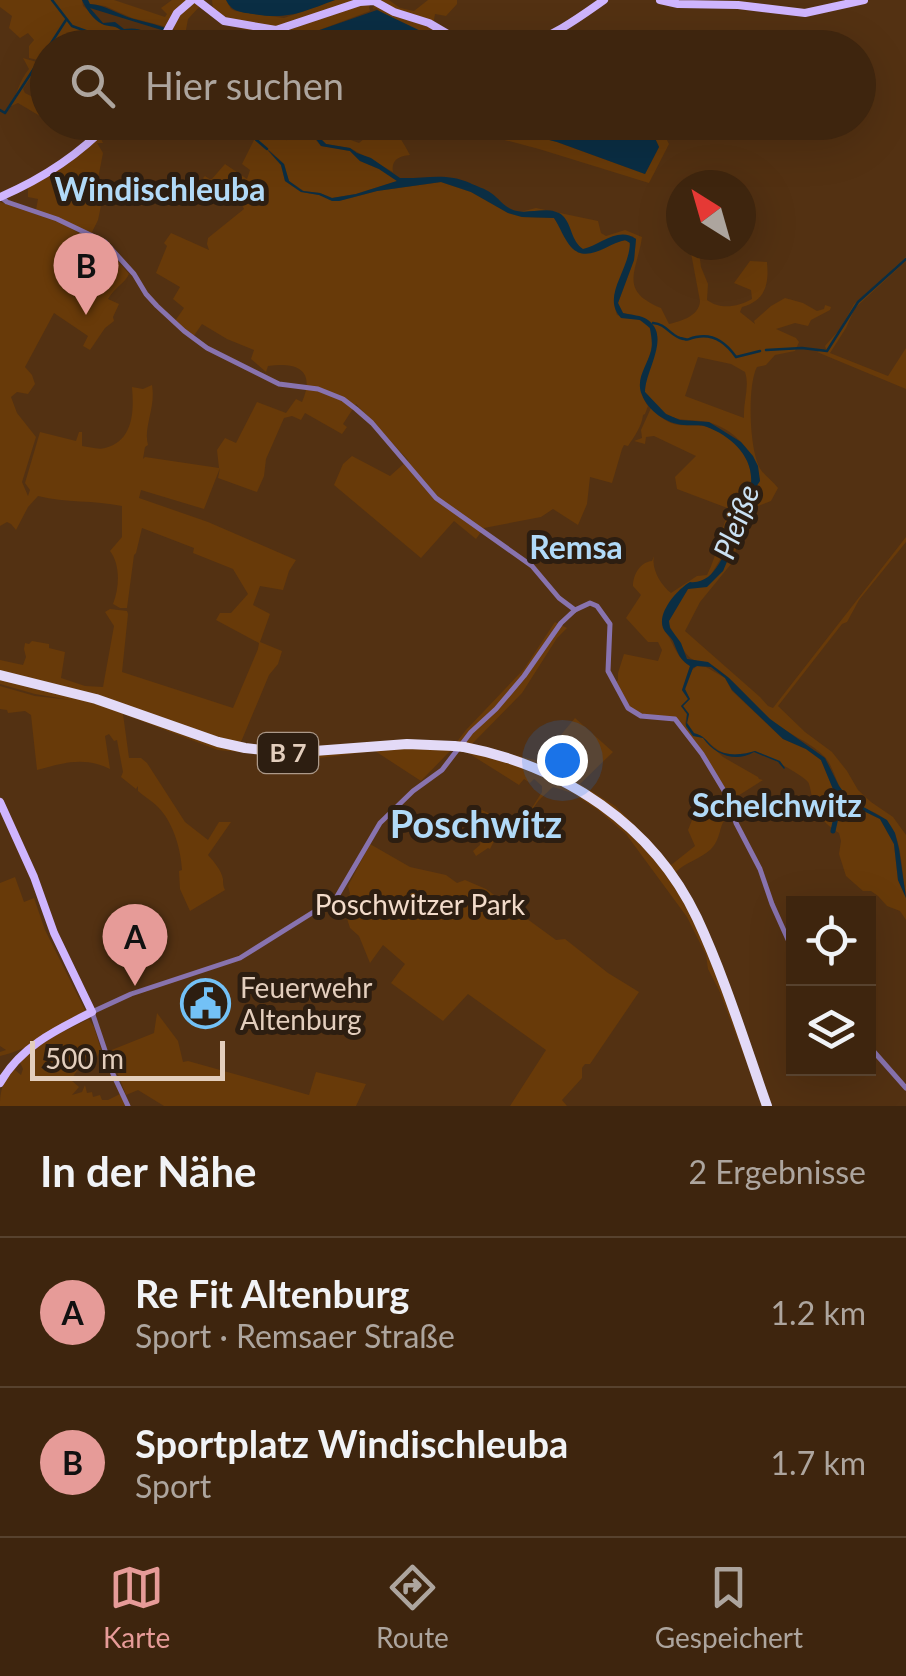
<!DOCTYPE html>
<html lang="de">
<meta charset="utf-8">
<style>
body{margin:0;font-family:Lato,sans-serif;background:#452d17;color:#f1f3f6}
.controls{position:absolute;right:30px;bottom:30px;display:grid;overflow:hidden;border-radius:0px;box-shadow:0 10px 40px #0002}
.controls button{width:90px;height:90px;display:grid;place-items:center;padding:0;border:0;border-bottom:2px solid #57422e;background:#3e250e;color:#f1f3f6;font:50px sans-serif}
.compass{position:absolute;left:666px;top:170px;width:90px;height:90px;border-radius:50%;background:#3e250e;box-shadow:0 10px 40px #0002;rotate:323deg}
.scale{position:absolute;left:30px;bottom:25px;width:195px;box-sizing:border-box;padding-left:10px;border:5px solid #e3cebd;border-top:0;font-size:28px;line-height:35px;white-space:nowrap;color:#e3cebd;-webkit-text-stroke:8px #2d1e11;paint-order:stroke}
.you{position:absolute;left:562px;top:760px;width:35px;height:35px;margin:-25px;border:8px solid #fff;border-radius:50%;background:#1a73e8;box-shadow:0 0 0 15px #1a73e833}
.badge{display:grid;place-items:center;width:65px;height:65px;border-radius:50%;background:#e69b98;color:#111;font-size:32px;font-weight:700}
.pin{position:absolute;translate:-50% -82px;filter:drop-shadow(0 2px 5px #0008)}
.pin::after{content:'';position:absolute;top:52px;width:35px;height:30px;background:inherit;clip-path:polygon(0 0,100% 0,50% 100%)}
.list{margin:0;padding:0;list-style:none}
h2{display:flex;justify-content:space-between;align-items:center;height:130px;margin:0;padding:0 40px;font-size:42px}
h2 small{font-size:32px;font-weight:400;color:#ada59e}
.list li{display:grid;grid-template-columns:65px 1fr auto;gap:30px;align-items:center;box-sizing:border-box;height:150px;padding:0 40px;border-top:2px solid #57422e}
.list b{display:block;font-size:38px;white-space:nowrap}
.list p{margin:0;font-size:32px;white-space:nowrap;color:#ada59e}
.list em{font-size:32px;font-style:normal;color:#ada59e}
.icon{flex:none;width:55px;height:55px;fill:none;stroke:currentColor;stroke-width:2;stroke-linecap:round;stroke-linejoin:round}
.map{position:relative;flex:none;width:906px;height:1106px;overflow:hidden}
.search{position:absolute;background:#3e250e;box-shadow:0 10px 40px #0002;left:30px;right:30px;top:30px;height:110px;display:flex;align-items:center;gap:25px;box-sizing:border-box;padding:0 35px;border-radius:55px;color:#ada59e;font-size:38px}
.sheet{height:430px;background:#3e250e}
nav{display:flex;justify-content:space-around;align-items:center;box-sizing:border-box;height:140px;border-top:2px solid #57422e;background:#3e250e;font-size:28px;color:#ada59e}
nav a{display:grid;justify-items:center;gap:5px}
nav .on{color:#e69b98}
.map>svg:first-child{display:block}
.green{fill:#683a09;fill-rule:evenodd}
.water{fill:#0a2e44}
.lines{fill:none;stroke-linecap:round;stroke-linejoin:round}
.stream{stroke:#0a2e44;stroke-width:2.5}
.canal{stroke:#0a2e44;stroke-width:5}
.minor{stroke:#8873ae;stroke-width:5}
.major{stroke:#cfb5fe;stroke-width:8}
.highway{stroke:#e3daf7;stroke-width:10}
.highway-bridge{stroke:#e3daf7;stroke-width:10}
.labels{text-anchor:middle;stroke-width:10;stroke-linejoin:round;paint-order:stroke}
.shield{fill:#2d1e11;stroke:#ac9989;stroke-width:2.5}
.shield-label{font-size:25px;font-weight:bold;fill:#e3cebd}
.park-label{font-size:28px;fill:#f2dbca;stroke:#2d1e11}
.poi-label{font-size:28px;fill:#e3cebd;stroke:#2d1e11;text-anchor:start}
.water-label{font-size:30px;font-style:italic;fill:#cae1f3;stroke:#2d1e11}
.quarter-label{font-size:32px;font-weight:bold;fill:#b1daf8;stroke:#2d1e11}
.district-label{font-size:38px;font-weight:bold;fill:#b1daf8;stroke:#2d1e11}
</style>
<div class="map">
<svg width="906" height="1106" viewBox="0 0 906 1106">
<rect width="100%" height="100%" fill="#533112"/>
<g class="green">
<polygon points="0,0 82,0 83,6 104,25 114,25 120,30 148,35 157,47 128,47 103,38 101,47 48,48 47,62 29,58 29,46 34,40 28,33 20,38 9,28 12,16 0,7"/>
<polygon points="88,0 114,0 165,17 167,14 161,8 172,0 189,0 167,27 132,18 105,6 89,4"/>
<polygon points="212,0 226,0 231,9 235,11 284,18 335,0 363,0 275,29 232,22 213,10"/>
<path d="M 375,0 L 389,0 L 400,8 L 414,11 L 428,0 L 457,0 L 457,4 L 446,16 L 435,14 L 433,26 L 470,47 L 441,47 C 418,25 398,26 376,8 L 373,9 Z"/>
<polygon points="194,1 218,19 280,31 358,4 373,2 369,7 370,11 314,32 312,47 273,47 258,33 219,22 200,6 188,19 186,30 223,47 208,47 171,28 173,22"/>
<path d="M 23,58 L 40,63 L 23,89 L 25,93 L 47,104 L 47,117 L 45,119 L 18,103 L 9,107 C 18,93 19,81 29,69 Z"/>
<path d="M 240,123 L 294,123 L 289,129 L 290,137 L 286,141 L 292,136 L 291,129 L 297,123 L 301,123 L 321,146 L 350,151 L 360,161 L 379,169 L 397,181 L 356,194 L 332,198 L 320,193 L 304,191 L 289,181 L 284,164 L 269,150 L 268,151 L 281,165 L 285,181 L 301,192 L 319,195 L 339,201 L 377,191 L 441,182 L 471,192 L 508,213 L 522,217 L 554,218 L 578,253 L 620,241 L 629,241 C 636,269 606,286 617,315 C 626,317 642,318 648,326 C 665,347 628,379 648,406 L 645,414 L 643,415 C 642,426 634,437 628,446 L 624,445 L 622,449 L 612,483 L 590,477 L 587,504 L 578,525 L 553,509 L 541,517 L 484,528 L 476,539 L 454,521 L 421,558 L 334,485 L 343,464 L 352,456 L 390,476 L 408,460 L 356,404 L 343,424 L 347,427 L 342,434 L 305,413 L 301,420 L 292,416 L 284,418 L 266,459 L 264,476 L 257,492 L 218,478 L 220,468 L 204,509 L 141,490 L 139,498 L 208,522 L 296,560 L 289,571 L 283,590 L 260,586 L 253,605 L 270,614 L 260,642 L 282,651 L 278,664 L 269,675 L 241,742 L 265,748 L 293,750 L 456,743 L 466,730 L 524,669 L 555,622 L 567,628 L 557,638 L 522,693 L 471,745 L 539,761 L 575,718 L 613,752 L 580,784 L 615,806 L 650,840 L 671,865 L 695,846 L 688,830 L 692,820 L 697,817 C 712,820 722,819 726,802 L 731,816 L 728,815 C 718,825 722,839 710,850 C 700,859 686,862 676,872 L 689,895 L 763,1106 L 719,990 L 708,969 L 706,955 L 687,917 L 626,834 L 598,810 L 572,793 L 553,787 L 539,800 L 521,825 L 542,792 L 542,786 L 534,779 L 530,783 L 524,779 L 519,785 L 465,751 L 451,750 L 421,781 L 375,751 L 295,761 L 296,757 L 218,750 L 123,714 L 129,758 L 141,758 L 147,763 L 185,822 L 208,840 L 219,822 L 231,822 L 208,855 C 215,863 221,870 223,879 C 223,883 223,887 225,890 L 190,911 L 180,889 L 179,871 L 182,870 C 181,849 173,822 158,807 C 153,802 144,796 138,791 L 138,786 L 136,789 L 121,777 L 123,772 L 117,740 L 114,741 L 109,734 L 105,736 L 110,769 C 84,756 63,763 37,770 L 31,715 L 25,711 L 8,713 L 7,710 L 0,709 L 0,686 L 35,696 L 71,700 L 35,694 L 0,684 L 0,660 L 23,665 L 26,657 L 24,649 L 25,643 L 29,644 L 32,641 L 49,644 L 49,648 L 65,652 L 61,678 L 85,686 L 103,687 L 114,626 L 105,612 L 110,609 L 127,611 L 128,614 L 122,672 L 233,708 L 258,649 L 259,643 L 216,620 L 220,613 L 231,613 L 248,594 L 233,569 L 193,553 L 194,548 L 142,528 L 136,553 L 134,555 L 127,608 L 120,608 L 113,604 C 120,586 120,564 110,551 L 122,537 L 122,506 C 94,500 66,503 38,496 L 28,507 L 16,530 L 11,524 L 7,522 L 0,526 L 0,202 L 61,223 L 88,238 L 90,241 L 65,285 L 78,292 L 83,288 L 91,293 L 96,284 L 101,287 L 118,261 L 129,274 C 125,283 114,288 108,299 L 119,304 L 113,317 L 114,321 L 105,328 L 90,350 L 83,346 L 88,336 L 54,313 L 25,367 L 32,375 L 35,384 L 28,394 L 17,392 L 11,397 L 17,413 L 36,437 L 22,482 L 28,496 L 30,490 L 25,483 L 40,432 L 76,441 L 79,432 L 82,432 L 82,446 C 89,447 99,450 105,448 C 134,441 134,410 132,387 L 143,389 L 152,385 C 156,408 143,427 148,445 L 145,447 L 143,459 L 145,457 L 219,468 L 217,450 L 225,438 L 236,443 L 257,402 L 286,413 L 296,399 L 302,402 C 316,370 297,362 268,366 L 266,372 L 251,359 L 254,350 L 227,339 L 202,324 L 193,337 L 175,321 L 184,308 L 173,299 L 180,287 L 156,273 L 167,246 L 164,243 L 171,233 L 209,250 L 207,244 L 208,238 L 244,209 L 240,201 L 215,185 L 209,190 L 205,186 L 207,183 L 203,178 L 205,176 L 211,180 L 225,164 L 247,179 L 250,170 L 242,164 L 254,140 Z"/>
<path d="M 305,123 L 314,123 L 323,130 L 359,143 L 381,125 C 396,128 403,142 410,155 C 400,156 391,159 393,172 L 350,148 L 326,144 Z"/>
<polygon points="440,123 484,123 557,142 645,174 659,147 648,123 658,123 669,144 649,183 539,149"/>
<polygon points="100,137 103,143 97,143 103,153 94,199 102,201 98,220 91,234 36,210 38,199 28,197 28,188 7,198 9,195 58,170"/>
<path d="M 536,208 L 598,221 L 601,233 L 606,236 L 625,230 L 642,237 C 637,272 618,290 661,308 L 669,324 C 682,321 699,316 700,301 L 691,253 L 692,245 L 698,245 L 701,267 L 708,284 L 707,300 C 720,310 738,307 752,299 L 751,290 L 734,283 L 750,261 L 767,262 C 769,284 766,300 742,307 L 740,312 L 755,324 L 754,321 L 771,306 L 785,298 L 803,303 L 817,311 L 824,309 L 825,305 L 831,307 L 830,310 L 811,320 L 808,326 L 795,323 L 776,329 L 796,338 L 799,342 L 795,351 L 775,355 L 766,365 L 757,367 C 747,385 749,452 761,470 C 766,477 773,481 778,488 L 771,501 L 753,508 L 742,519 L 740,538 L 731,564 L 700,602 L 685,631 L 760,697 L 768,706 L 773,708 L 906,537 L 906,542 L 859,600 L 847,622 L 842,624 L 778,706 L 805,732 L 832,752 L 847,771 L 858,790 L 871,802 L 893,817 L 906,835 L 906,893 C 901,871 903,846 891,826 C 880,810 860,810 847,797 C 836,786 835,769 825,757 C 809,741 785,733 769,718 C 750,701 735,680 713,666 C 706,661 699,663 692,659 C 686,657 670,628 668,622 L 688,589 L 723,571 L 737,516 L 760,480 C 756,454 735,429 708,422 C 695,419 681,422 668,415 C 658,410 652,400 645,392 C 645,356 684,323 623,313 L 618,303 L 634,260 L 636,239 L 632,236 L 583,250 L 574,241 L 563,217 L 551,212 L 520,212 ZM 698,357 L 731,364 L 745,372 C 750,387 743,402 744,418 L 685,396 Z"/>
<polygon points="906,257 906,261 855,308 846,328 830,353 888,376 906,348 906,389 817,352 826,349 825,346 840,329 854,304"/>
<path d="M 651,408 C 657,413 663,420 671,423 C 681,427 692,424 703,426 C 730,431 754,457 751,484 L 729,521 L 733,530 L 721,558 L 709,578 L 680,589 L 665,631 C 674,643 676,658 690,666 L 682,690 L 688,699 L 681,706 L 687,714 L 685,724 L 692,735 L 703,738 L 723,757 L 758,777 L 759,779 L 763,780 L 733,799 L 729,797 L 680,721 C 666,712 647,720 633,710 C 625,704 620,691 616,682 L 618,680 L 618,673 L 624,654 L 658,661 L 662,650 L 658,642 L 648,642 L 626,618 L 641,595 L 633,586 C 633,575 640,562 652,561 L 654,556 C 651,569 661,585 671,593 L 697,576 L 707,575 C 718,554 720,530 730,509 L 677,489 L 675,477 L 696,456 L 654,436 L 646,437 L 645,444 L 634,441 L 642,438 L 641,430 Z"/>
<path d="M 697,666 L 706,667 L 725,678 L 732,691 L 783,739 L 806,749 L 821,760 L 835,793 L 841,800 L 880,819 L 894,844 L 898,880 L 906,898 L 906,920 L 900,911 L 887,906 L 878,896 L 871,891 L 863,891 L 846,876 L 839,854 L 841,841 L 839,833 C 824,823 818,817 812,797 C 811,793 810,785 808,782 C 803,775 765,755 755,751 C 743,755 725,757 714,747 C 705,740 705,736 694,734 L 687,723 L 689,714 L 683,706 L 690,699 L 685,690 L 692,670 Z"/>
<polygon points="478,808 504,821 490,849 488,848 476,856 473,851 480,845 481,838 470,825"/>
<polygon points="370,844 410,867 446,875 457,883 465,880 486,889 556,940 565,939 608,973 639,992 590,1064 585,1064 582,1068 582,1078 562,1100 567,1106 510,1106 546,1050 468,994 443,1021 391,983 405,964 383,945 370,963 359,936 350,928 342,903 350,894 348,886"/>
<path d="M 15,877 L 24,902 L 34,898 L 45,930 L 86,1012 C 59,1028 29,1050 0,1056 L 0,1052 L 6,1050 L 0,1046 L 0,883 Z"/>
<polygon points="157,1013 178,1041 183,1062 188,1061 309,1095 316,1072 366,1084 356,1106 164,1106 138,1090 126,1095 109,1051 154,1033"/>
<path d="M 89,1019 L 94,1027 L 101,1050 L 95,1060 L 87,1055 L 71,1080 L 79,1087 L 72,1095 L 82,1092 L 85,1085 L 87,1093 L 92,1092 L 93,1097 L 100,1095 L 102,1100 L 108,1100 L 120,1094 L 126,1106 L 0,1106 C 0,1088 4,1079 17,1066 L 15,1070 L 21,1075 L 23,1069 L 19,1060 L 50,1038 Z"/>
</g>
<g class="water">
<path d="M 82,0 L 88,0 L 90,4 C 107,5 118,15 134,19 C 163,26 182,33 208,47 L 197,47 L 168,32 L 90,8 L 103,23 L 115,22 L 124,29 C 138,27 147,30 155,42 L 154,43 C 146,33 136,30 123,32 C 115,24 111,28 102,24 C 93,20 85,7 82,0 Z"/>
<path d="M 226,0 L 335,0 C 302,12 289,20 253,14 C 240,12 232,12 226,0 Z"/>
<polygon points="377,10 427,34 441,47 312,47 314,32"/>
<path d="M 301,123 L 305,123 L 326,144 L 350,148 L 357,153 L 371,158 L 400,178 C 425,179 445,172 470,183 C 476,186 486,189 491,193 C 501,200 504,208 517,211 C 530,214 551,205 563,216 C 572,225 571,241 583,249 C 601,245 618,226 636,239 L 634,260 L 618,303 L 623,313 C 631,315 641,315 648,320 C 671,337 645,371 645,392 L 666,414 L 680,420 L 709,422 L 741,442 L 753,456 L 758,466 L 760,481 L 737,516 L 739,534 L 723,571 L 707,587 L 688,589 L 669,621 L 670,628 L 681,643 L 687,659 L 708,662 L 729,678 L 770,719 L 825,758 L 839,786 L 849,799 L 887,820 L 895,833 L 899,849 L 906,898 L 898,880 L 894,844 L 880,819 L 841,800 L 835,794 L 821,760 L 806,749 L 783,739 L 732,690 L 725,678 L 711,667 L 697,666 L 693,668 L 685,689 L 690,699 L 683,706 L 689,714 L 687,723 L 694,733 C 705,736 705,740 714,748 C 725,757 743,755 755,751 L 780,761 L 785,768 L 784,769 L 778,762 L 754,752 C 736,763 715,755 703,738 L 693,736 L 686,726 L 687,714 L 681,706 L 688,699 L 682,690 L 690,666 C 679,659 678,653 673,641 C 670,636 665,633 663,628 C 657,612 678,589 690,582 C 715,585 726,551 733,531 L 729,521 L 751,484 C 754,457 731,436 707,427 C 700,424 692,426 684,425 C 667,424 648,411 642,395 C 635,379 647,366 651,351 C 653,343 651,336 650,328 L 640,320 L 621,318 C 601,296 629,272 630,243 L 625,240 C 607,244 587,264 571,247 C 564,239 560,227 554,218 L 522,217 L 508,213 L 471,192 L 441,182 L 377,191 L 339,201 L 332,201 L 319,195 L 301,192 L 285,181 L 281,165 L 267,149 L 284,164 L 289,181 L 303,191 L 320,193 L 332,198 L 356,194 L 397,181 L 379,169 L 360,161 L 350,151 L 321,146 L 316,139 L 307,133 Z"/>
<polygon points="484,123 648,123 659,147 645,174 557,142"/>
</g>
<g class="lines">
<g class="stream">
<polyline points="52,0 72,26 133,48"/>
<polyline points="48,48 66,20"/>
<polyline points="40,59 48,48"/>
<polyline points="0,110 5,113 37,64"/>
<polyline points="243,122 252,136 267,149"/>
<path d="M 653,323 C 666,324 669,334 680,338 C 691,341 686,339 696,337 C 714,333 727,344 736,357 L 760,351"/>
<polyline points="766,350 802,348 827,351 858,302 906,259"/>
</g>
<polyline class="canal" points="833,831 841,795"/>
<g class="minor">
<polyline points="1,197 7,202 57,219 105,242 134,274 146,294 157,306 184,331 207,348 279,384 318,389 343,399 356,409 372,423 436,498 532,566 559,598 575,610"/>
<polyline points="868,1045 906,1088"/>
<polyline points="128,1106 113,1074 92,1012 131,994 240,958 336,898 380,823 413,791 442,770 471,732 496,709 524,676 561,623 575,610 590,603 597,606 610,624 608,671 628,708 641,716 675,719 702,754 726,794 736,823 760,869 772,904 794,953"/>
</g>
<g class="major">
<polyline points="197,0 224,21 276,30 360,2 374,1 394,12 429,23 458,40 477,48"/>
<polyline points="660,0 678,4 738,5 805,13 864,0"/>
<polyline points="158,48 177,13 192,0"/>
<path d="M 516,48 C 549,39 576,20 604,0"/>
<path d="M 0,197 C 42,179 78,156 110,122"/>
<path d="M 0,802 L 34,877 L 54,933 L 92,1012 C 56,1030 20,1047 0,1083"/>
</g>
<g class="highway">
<polyline points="0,675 96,699 218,742 245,748 288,753 407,744 454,746"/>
<path d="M 464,747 C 563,766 653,825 697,918 C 725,978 745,1044 767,1106"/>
</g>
<polyline class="highway-bridge" points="454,746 464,747"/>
</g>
<defs>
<symbol id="civic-ring" viewBox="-11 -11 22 22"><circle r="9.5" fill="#2d1e11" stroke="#73c1f6" stroke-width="1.5"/><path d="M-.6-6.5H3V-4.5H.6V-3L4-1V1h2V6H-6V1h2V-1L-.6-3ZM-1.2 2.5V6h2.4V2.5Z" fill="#73c1f6"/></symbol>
</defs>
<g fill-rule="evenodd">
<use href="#civic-ring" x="178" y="976" width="55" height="55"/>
</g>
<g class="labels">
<rect class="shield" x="258" y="733" width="60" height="40" rx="8"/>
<g class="shield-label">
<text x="288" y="762">B 7</text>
</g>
<g class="park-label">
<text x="420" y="915">Poschwitzer Park</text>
</g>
<g class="poi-label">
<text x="240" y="998">Feuerwehr<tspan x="240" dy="32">Altenburg</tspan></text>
</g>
<g class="water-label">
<text transform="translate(737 522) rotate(-69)" y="10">Pleiße</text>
</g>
<g class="quarter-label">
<text x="160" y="201">Windischleuba</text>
<text x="576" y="559">Remsa</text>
<text x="777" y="817">Schelchwitz</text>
</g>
<g class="district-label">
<text x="476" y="838">Poschwitz</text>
</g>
</g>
</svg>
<div class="controls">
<button><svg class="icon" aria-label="locate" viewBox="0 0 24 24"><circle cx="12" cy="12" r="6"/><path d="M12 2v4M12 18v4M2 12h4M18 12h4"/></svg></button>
<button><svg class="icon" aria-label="layers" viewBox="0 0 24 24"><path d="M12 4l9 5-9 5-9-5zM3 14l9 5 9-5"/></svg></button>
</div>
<svg class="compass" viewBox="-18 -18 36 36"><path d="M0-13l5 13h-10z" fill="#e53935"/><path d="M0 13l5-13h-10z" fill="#ada59e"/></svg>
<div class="scale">500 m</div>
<div class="you"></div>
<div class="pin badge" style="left:135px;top:986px">A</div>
<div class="pin badge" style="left:86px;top:315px">B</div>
<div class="search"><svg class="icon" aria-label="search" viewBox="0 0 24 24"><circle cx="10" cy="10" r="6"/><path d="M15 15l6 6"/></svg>Hier suchen</div>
</div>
<section class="sheet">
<h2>In der Nähe<small>2 Ergebnisse</small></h2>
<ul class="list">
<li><span class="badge">A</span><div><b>Re Fit Altenburg</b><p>Sport · Remsaer Straße</p></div><em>1.2 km</em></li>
<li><span class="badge">B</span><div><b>Sportplatz Windischleuba</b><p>Sport</p></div><em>1.7 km</em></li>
</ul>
</section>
<nav>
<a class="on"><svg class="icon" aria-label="map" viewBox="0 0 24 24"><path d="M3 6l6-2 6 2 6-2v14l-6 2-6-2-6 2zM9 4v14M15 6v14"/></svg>Karte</a>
<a><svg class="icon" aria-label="directions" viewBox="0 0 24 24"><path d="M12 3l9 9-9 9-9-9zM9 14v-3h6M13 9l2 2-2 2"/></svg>Route</a>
<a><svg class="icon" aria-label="saved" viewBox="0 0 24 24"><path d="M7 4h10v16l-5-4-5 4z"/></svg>Gespeichert</a>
</nav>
